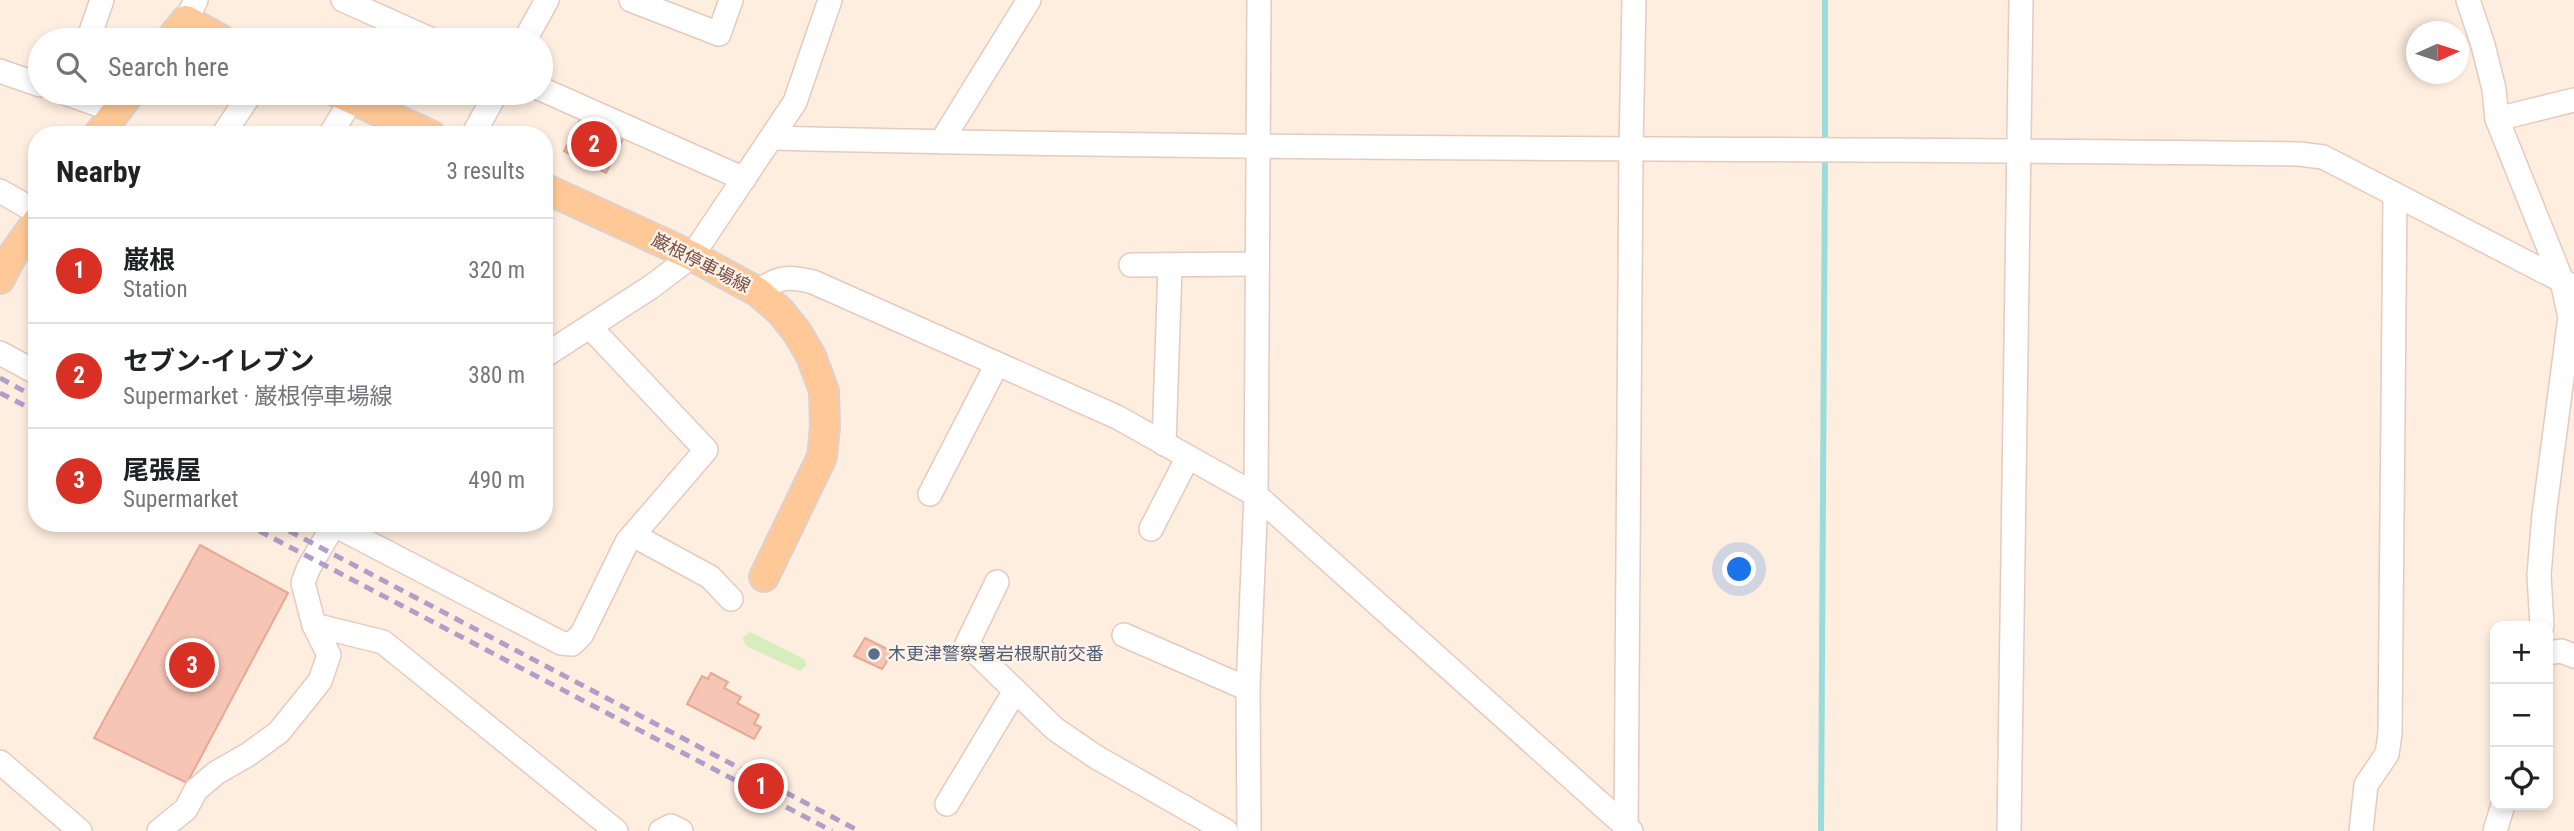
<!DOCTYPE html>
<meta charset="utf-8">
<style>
body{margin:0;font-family:"Roboto Condensed","Noto Sans JP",sans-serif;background:#f6f6f6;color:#202124}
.controls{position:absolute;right:21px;bottom:21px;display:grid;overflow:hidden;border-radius:14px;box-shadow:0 4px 10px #0003}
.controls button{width:63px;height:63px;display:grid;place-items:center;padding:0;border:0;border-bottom:2px solid #e0e0e0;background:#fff;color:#202124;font:35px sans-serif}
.compass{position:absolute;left:2406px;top:21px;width:63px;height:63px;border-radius:50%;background:#fff;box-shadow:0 4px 10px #0003;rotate:87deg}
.you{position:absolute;left:1740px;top:570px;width:24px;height:24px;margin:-18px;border:5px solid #fff;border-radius:50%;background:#1a73e8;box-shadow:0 0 0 10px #1a73e833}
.badge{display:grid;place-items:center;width:46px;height:46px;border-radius:50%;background:#d93025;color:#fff;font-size:23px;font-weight:700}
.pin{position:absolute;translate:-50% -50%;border:4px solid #fff;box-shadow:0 2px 7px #0006}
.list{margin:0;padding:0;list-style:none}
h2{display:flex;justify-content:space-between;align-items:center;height:91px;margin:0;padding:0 28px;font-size:30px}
h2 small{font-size:23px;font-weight:400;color:#757577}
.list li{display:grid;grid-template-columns:46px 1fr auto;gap:21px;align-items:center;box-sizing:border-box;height:105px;padding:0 28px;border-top:2px solid #e0e0e0}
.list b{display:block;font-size:26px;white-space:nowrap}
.list p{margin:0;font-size:23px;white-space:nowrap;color:#757577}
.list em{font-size:23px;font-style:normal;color:#757577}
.icon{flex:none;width:38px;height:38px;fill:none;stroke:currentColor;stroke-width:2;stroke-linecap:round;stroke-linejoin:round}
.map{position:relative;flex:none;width:2574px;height:831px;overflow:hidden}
.search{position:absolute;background:#fff;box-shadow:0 4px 10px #0003;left:28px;top:28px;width:525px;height:77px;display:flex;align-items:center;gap:18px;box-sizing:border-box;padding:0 24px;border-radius:38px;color:#757577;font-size:26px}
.panel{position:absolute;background:#fff;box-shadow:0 4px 10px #0003;left:28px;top:126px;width:525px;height:406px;border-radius:28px}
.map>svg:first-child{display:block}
.green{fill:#d8edbd}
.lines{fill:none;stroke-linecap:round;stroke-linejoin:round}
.stream{stroke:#98dcdc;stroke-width:6}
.building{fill:#f6c5b5;stroke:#eaa794;stroke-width:2}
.minor-casing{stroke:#e5cabe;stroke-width:26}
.major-casing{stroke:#dcd1cf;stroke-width:32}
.minor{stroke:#fff;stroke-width:23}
.major{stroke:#ffc896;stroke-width:28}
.rail{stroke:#ae9ec8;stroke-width:5;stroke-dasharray:10 7;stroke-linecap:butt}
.service-dot{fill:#5c6f8a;stroke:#fff2e8;stroke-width:2.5}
.labels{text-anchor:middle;stroke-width:5;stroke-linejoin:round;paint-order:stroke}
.street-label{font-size:18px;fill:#774f45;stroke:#fff2e8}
.service-label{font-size:18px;fill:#4e5e75;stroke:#fff2e8;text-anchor:start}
</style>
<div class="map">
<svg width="2574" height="831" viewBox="0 0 2574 831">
<rect width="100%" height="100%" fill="#feeee0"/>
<polygon class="green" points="750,632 804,659 807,665 800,671 746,646 742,638"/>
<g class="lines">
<g class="stream">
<polyline points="1825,0 1825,145"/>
<polyline points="1821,831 1825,156"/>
</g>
</g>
<g class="building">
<polygon points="582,116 624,137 606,173 564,151"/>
<polygon points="200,545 288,593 187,783 94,738"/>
<polygon points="865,638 893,652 882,669 854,656"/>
<polygon points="711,673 728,682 724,688 741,697 737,703 759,715 754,724 761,727 754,739 687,704 702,676 708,679"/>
</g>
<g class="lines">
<defs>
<g id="minor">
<polyline points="343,0 432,40"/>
<polyline points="631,0 719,34 731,0"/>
<polyline points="2468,0 2483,45 2494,89 2497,119 2562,281 2570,317 2544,515 2539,575 2542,626"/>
<polyline points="186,20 196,0"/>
<polyline points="88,40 102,0"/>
<polyline points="525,40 547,0"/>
<polyline points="0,71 40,85"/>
<polyline points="541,89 744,179"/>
<polyline points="65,93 116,111"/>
<polyline points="2497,119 2574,100"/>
<polyline points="223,135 251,93"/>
<polyline points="330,135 352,99"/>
<polyline points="473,135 496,93"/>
<path d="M 772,138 C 1281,151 1790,147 2299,154 L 2323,157 L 2574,287"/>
<polyline points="941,142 1029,0"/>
<polyline points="0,191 37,212"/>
<polyline points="1131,265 1257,264"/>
<path d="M 758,292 C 778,276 789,276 813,282 L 1117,417 L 1256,495 L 1631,831"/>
<polyline points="0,353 37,373"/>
<polyline points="544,356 651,287 692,256 795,102 830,0"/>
<polyline points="1164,444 1170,266"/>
<polyline points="930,494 997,364"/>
<polyline points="325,523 344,530 561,643 572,644 582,634 627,542 706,450 590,327"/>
<polyline points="1151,529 1188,457"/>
<polyline points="633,535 710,577 731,599"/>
<polyline points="997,582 967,644 1055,729 1096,757 1226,831"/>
<polyline points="314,625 303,583 308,569 333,526"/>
<polyline points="1124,635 1248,689"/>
<polyline points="2548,653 2561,651 2574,656"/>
<polyline points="0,762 80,831"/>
<polyline points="947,804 1015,691"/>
<polyline points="159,831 186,809 196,790 216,773 249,754 279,732 320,681 329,655 314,625 383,642 616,831"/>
<polyline points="661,831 671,826 681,831"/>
<polyline points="1249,831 1248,689 1256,495 1259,0"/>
<polyline points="1626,831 1631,150 1634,0"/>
<polyline points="2009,831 2021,0"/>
<polyline points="2361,831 2366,785 2387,754 2390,734 2395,195"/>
<polyline points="2495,831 2503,805"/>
</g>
<g id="major">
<polyline points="170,40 186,20 222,40"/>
<polyline points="338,93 431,135"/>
<polyline points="98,135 130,93"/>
<polyline points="544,188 692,256 758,292 780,311 797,332 811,356 824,391 825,427 822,457 764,577"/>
<polyline points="0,279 10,259 37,221"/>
</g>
</defs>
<use href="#minor" class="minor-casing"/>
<use href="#major" class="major-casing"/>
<use href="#minor" class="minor"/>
<use href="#major" class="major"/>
<g class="rail">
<polyline points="0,378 37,398"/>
<polyline points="0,393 37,412"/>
<polyline points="244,523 832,831"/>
<polyline points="274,523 859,831"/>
</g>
</g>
<circle class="service-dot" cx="874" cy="654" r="7"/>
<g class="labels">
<g class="street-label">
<text transform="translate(701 263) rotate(27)" y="6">巌根停車場線</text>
</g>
<g class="service-label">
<text x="888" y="660">木更津警察署岩根駅前交番</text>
</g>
</g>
</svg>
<div class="controls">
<button>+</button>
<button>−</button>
<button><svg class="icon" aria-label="locate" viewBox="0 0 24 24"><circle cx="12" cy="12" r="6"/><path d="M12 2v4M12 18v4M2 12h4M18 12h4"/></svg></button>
</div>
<svg class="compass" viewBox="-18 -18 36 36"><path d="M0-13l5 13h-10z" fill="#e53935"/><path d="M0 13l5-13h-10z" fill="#757577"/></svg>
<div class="you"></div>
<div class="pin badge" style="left:761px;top:786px">1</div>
<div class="pin badge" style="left:594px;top:144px">2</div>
<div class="pin badge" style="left:192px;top:665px">3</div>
<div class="search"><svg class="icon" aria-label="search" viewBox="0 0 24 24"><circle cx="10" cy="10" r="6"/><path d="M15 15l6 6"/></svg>Search here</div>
<section class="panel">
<h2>Nearby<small>3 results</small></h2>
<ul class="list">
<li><span class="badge">1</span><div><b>巌根</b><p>Station</p></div><em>320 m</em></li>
<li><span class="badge">2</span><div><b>セブン-イレブン</b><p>Supermarket · 巌根停車場線</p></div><em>380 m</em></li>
<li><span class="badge">3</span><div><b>尾張屋</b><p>Supermarket</p></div><em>490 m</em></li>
</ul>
</section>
</div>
